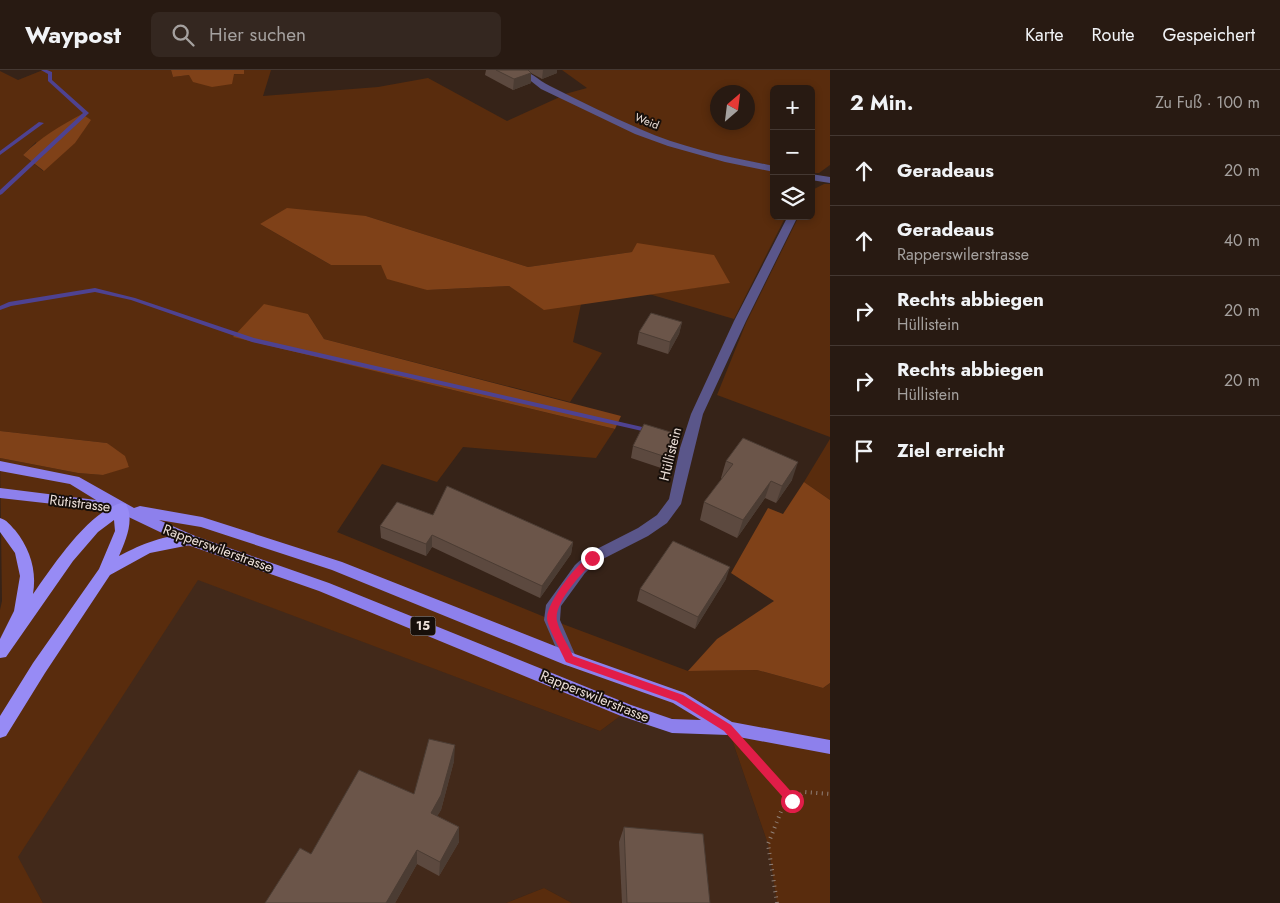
<!DOCTYPE html>
<html lang="de">
<meta charset="utf-8">
<style>
body{margin:0;font-family:Jost,sans-serif;background:#342720;color:#f1f3f6}
.controls{position:absolute;right:15px;top:15px;display:grid;overflow:hidden;border-radius:8px;box-shadow:0 2px 8px #0003}
.controls button{width:45px;height:45px;display:grid;place-items:center;padding:0;border:0;border-bottom:1px solid #443832;background:#281a12;color:#f1f3f6;font:25px sans-serif}
.compass{position:absolute;left:710px;top:15px;width:45px;height:45px;border-radius:50%;background:#281a12;box-shadow:0 2px 8px #0003;rotate:28deg}
.stop{position:absolute;width:15px;height:15px;margin:-11px;border:4px solid #e11d48;border-radius:50%;background:#fff}
.stop.end{background:#e11d48;border-color:#fff;box-shadow:0 1px 5px #0008}
.list{margin:0;padding:0;list-style:none}
h2{display:flex;justify-content:space-between;align-items:center;height:65px;margin:0;padding:0 20px;font-size:21px}
h2 small{font-size:16px;font-weight:400;color:#a5a19f}
.list li{display:grid;grid-template-columns:32px 1fr auto;gap:15px;align-items:center;box-sizing:border-box;height:70px;padding:0 20px;border-top:1px solid #443832}
.list b{display:block;font-size:19px;white-space:nowrap}
.list p{margin:0;font-size:16px;white-space:nowrap;color:#a5a19f}
.list em{font-size:16px;font-style:normal;color:#a5a19f}
.icon{flex:none;width:28px;height:28px;fill:none;stroke:currentColor;stroke-width:2;stroke-linecap:round;stroke-linejoin:round}
.map{position:relative;flex:none;width:830px;height:833px;overflow:hidden}
header{display:flex;align-items:center;gap:30px;box-sizing:border-box;height:70px;padding:0 25px;background:#281a12;border-bottom:1px solid #443832}
header strong{font-size:24px}
nav{display:flex;gap:28px;margin-inline-start:auto;font-size:18px}
.search{width:350px;height:45px;background:#342720;display:flex;align-items:center;gap:12px;box-sizing:border-box;padding:0 18px;border-radius:8px;color:#a5a19f;font-size:19px}
main{display:flex}
aside{flex:1;background:#281a12}
.map>svg:first-child{display:block}
.built{fill:#42291a}
.green{fill:#592c0d;fill-rule:evenodd}
.forest{fill:#7f4118}
.lines{fill:none;stroke-linecap:round;stroke-linejoin:round}
.stream{fill:#4e4291;fill-rule:evenodd}
.path{stroke:#918178;stroke-width:4;stroke-dasharray:1 4.5;stroke-linecap:butt}
.minor{fill:#5a568a;fill-rule:evenodd}
.primary{fill:#8d80ec;fill-rule:evenodd}
.trunk{fill:#978bf5;fill-rule:evenodd}
.wall{fill:#5c493f}
.shaded-wall{fill:#4b3c33}
.building{fill:#6b5549;stroke:#4b3c33}
.route{fill:#e11d48}
.labels{text-anchor:middle;stroke-width:4;stroke-linejoin:round;paint-order:stroke}
.far-street-label{font-size:11px;fill:#ede0d9;stroke:#170f0a}
.shield{fill:#170f0a;stroke:#ada19b;stroke-width:1}
.shield-label{font-size:12px;font-weight:bold;fill:#ede0d9}
.street-label{font-size:14px;fill:#ede0d9;stroke:#170f0a}
</style>
<header>
<strong>Waypost</strong>
<div class="search"><svg class="icon" aria-label="search" viewBox="0 0 24 24"><circle cx="10" cy="10" r="6"/><path d="M15 15l6 6"/></svg>Hier suchen</div>
<nav><a>Karte</a><a>Route</a><a>Gespeichert</a></nav>
</header>
<main>
<div class="map">
<svg width="830" height="833" viewBox="0 0 830 833">
<rect width="100%" height="100%" fill="#362318"/>
<polygon class="built" points="197,509 600,661 627,641 728,658 768,774 777,833 572,833 544,818 506,833 43,833 17,787"/>
<g class="green">
<path d="M 43,0 L 171,0 L 173,7 L 189,5 L 244,4 L 244,0 L 271,0 L 263,26 L 378,17 L 428,8 L 507,51 L 562,26 L 636,63 L 774,102 L 774,146 L 786,146 L 734,249 L 649,224 L 729,213 L 713,185 L 632,182 L 528,197 L 366,146 L 260,154 L 331,195 L 381,195 L 427,220 L 509,216 L 544,239 L 581,234 L 573,272 L 602,283 L 570,332 L 324,269 L 308,244 L 234,267 L 615,359 L 596,388 L 463,377 L 437,412 L 382,394 L 337,462 L 552,550 L 688,601 L 757,600 L 823,618 L 830,613 L 830,833 L 777,833 L 768,774 L 728,658 L 627,641 L 600,661 L 198,510 L 18,787 L 43,833 L 0,833 L 0,540 L 2,531 L 0,388 L 78,403 L 103,405 L 129,396 L 107,373 L 0,361 L 0,1 L 18,10 ZM 36,72 L 43,101 L 23,85 Z"/>
<path d="M 562,0 L 830,0 L 830,95 L 819,103 L 811,103 L 811,19 L 774,19 L 774,96 C 737,89 698,82 663,69 C 629,56 597,39 565,24 L 587,18 ZM 718,22 L 748,22 L 748,52 L 718,52 Z"/>
<polygon points="824,114 830,114 830,367 717,325 746,253 799,146 811,146 812,120"/>
<polygon points="830,369 830,430 804,412"/>
<polygon points="544,818 572,833 506,833"/>
</g>
<g class="forest">
<polygon points="171,0 244,0 244,4 234,4 232,14 212,17 193,12 189,5 173,7"/>
<path d="M 82,44 L 91,50 L 75,73 L 44,101 L 23,85 C 41,67 60,56 82,44 Z"/>
<polygon points="287,138 366,146 528,197 632,182 637,173 714,185 730,213 544,240 509,216 427,220 387,209 381,195 331,195 260,154"/>
<polygon points="264,234 308,244 324,269 621,346 615,359 233,267"/>
<polygon points="0,361 107,373 125,386 129,397 103,405 78,403 0,388"/>
<polygon points="804,412 830,430 830,613 823,618 757,600 688,601 717,569 774,531 731,503 768,438 783,444"/>
</g>
<g class="lines">
<g class="stream">
<polygon points="41,0 47,0 52,2 52,10 89,43 2,124 0,125 0,120 83,43 48,11 48,4"/>
<polygon points="39,52 44,53 0,85 0,81"/>
<polygon points="95,218 135,228 254,268 651,359 655,361 651,363 252,272 131,230 95,222 11,236 0,240 0,236 9,232"/>
</g>
<g class="path">
<polyline points="750,682 792,731"/>
<polyline points="777,833 768,774 782,739 804,722 830,724"/>
</g>
<g class="minor">
<path d="M 517,0 C 531,0 537,10 550,16 C 580,31 610,46 640,59 C 682,78 729,87 774,96 L 774,102 L 725,92 L 668,76 L 635,64 L 541,19 Z"/>
<polygon points="811,104 830,107 830,113 811,110"/>
<polygon points="788,146 798,146 746,251 703,344 681,434 667,453 648,466 597,492 585,503 561,536 560,550 577,589 575,594 569,596 563,594 544,550 546,535 575,495 587,484 638,458 657,445 669,429 680,378 691,344 734,251"/>
</g>
<path class="primary" d="M 0,391 L 79,407 L 134,438 L 140,436 L 202,447 L 342,492 L 575,584 L 685,623 L 732,652 L 830,670 L 830,684 L 728,665 L 672,663 L 621,646 L 319,521 L 185,474 L 116,441 L 0,428 L 0,418 L 96,430 L 70,414 L 0,401 ZM 159,450 L 201,457 L 332,500 L 563,594 L 673,633 L 701,650 L 672,649 L 631,635 L 329,513 L 195,466 Z"/>
<path class="trunk" d="M 121,433 L 126,434 C 135,451 125,471 119,486 C 137,476 174,460 195,466 L 197,470 L 195,474 L 150,483 L 110,505 L 45,603 L 6,666 L 0,668 L 0,646 L 33,593 L 99,499 L 115,461 L 114,450 L 98,462 L 73,491 L 6,587 L 0,588 L 0,569 L 14,541 L 20,506 L 15,483 L 0,462 L 0,448 C 7,450 10,455 15,460 C 30,479 37,500 33,524 C 53,496 87,443 121,433 Z"/>
</g>
<g class="wall">
<polygon points="486,0 557,0 557,3 542,9 531,3 531,13 513,20 485,5"/>
<polygon points="682,252 679,264 668,284 637,274 639,262"/>
<polygon points="677,364 674,376 664,399 631,388 633,376"/>
<polygon points="726,391 792,410 776,433 765,428 737,468 700,450 704,432 722,409 721,408"/>
<polygon points="433,445 573,472 571,484 540,528 432,477 426,486 381,468 380,456"/>
<polygon points="726,509 695,559 637,531 640,519"/>
<polygon points="454,691 441,740 437,746 459,757 459,772 439,806 417,794 395,833 265,833 311,784 414,724"/>
<polygon points="624,757 710,833 622,833 619,772"/>
</g>
<g class="shaded-wall">
<polygon points="543,0 557,0 557,3 542,9"/>
<polygon points="531,3 531,13 513,20 514,9"/>
<polygon points="682,252 679,264 668,284 670,272"/>
<polygon points="677,364 674,376 664,399 666,387"/>
<polygon points="798,392 792,410 776,433 782,416"/>
<polygon points="771,411 765,428 737,468 743,450"/>
<polygon points="432,465 432,477 426,486 426,474"/>
<polygon points="573,472 571,484 540,528 542,516"/>
<polygon points="730,497 726,509 695,559 698,547"/>
<polygon points="455,675 454,691 441,740 430,758 431,743"/>
<polygon points="459,757 459,772 439,806 440,792"/>
<polygon points="417,780 417,794 395,833 386,833"/>
</g>
<g class="building">
<polygon points="496,0 528,0 531,3 514,9"/>
<polygon points="651,243 682,252 670,272 639,262"/>
<polygon points="644,354 677,364 666,387 633,376"/>
<polygon points="743,368 798,392 782,416 771,411 743,450 704,432 733,394 726,391"/>
<polygon points="447,416 573,472 542,516 432,465 426,474 380,456 397,432 433,445"/>
<polygon points="673,471 730,497 698,547 640,519"/>
<polygon points="429,669 455,675 441,725 431,743 459,757 440,792 417,780 386,833 265,833 300,778 311,784 359,700 414,724"/>
<polygon points="624,757 703,764 710,833 627,833"/>
</g>
<path class="route" d="M 592,485 L 595,486 L 595,490 C 583,502 553,533 557,551 C 560,563 568,575 573,586 L 683,625 L 731,655 L 796,727 L 797,731 L 796,734 L 789,734 L 724,661 L 676,631 L 566,592 C 562,583 548,558 547,549 C 546,533 578,491 592,485 Z"/>
<g class="labels">
<g class="far-street-label">
<text transform="translate(647 51) rotate(22)" y="4">Weid</text>
</g>
<rect class="shield" x="410.5" y="546.5" width="25" height="19" rx="4"/>
<g class="shield-label">
<text x="423" y="560">15</text>
</g>
<g class="street-label">
<text transform="translate(670 384) rotate(-76)" y="5">Hüllistein</text>
<text transform="translate(80 433) rotate(7)" y="5">Rütistrasse</text>
<text transform="translate(218 478) rotate(20)" y="5">Rapperswilerstrasse</text>
<text transform="translate(595 626) rotate(22)" y="5">Rapperswilerstrasse</text>
</g>
</g>
</svg>
<div class="controls">
<button>+</button>
<button>−</button>
<button><svg class="icon" aria-label="layers" viewBox="0 0 24 24"><path d="M12 4l9 5-9 5-9-5zM3 14l9 5 9-5"/></svg></button>
</div>
<svg class="compass" viewBox="-18 -18 36 36"><path d="M0-13l5 13h-10z" fill="#e53935"/><path d="M0 13l5-13h-10z" fill="#a5a19f"/></svg>
<div class="stop" style="left:792px;top:731px"></div>
<div class="stop end" style="left:592px;top:488px"></div>
</div>
<aside>
<h2>2 Min.<small>Zu Fuß · 100 m</small></h2>
<ul class="list">
<li><svg class="icon" aria-label="ahead" viewBox="0 0 24 24"><path d="M12 20V5M6 11l6-6 6 6"/></svg><div><b>Geradeaus</b></div><em>20 m</em></li>
<li><svg class="icon" aria-label="ahead" viewBox="0 0 24 24"><path d="M12 20V5M6 11l6-6 6 6"/></svg><div><b>Geradeaus</b><p>Rapperswilerstrasse</p></div><em>40 m</em></li>
<li><svg class="icon" aria-label="right" viewBox="0 0 24 24"><path d="M7 20v-9h11M14 6l5 5-5 5"/></svg><div><b>Rechts abbiegen</b><p>Hüllistein</p></div><em>20 m</em></li>
<li><svg class="icon" aria-label="right" viewBox="0 0 24 24"><path d="M7 20v-9h11M14 6l5 5-5 5"/></svg><div><b>Rechts abbiegen</b><p>Hüllistein</p></div><em>20 m</em></li>
<li><svg class="icon" aria-label="arrive" viewBox="0 0 24 24"><path d="M6 21V4h12l-3 4 3 4H6"/></svg><div><b>Ziel erreicht</b></div></li>
</ul>
</aside>
</main>
